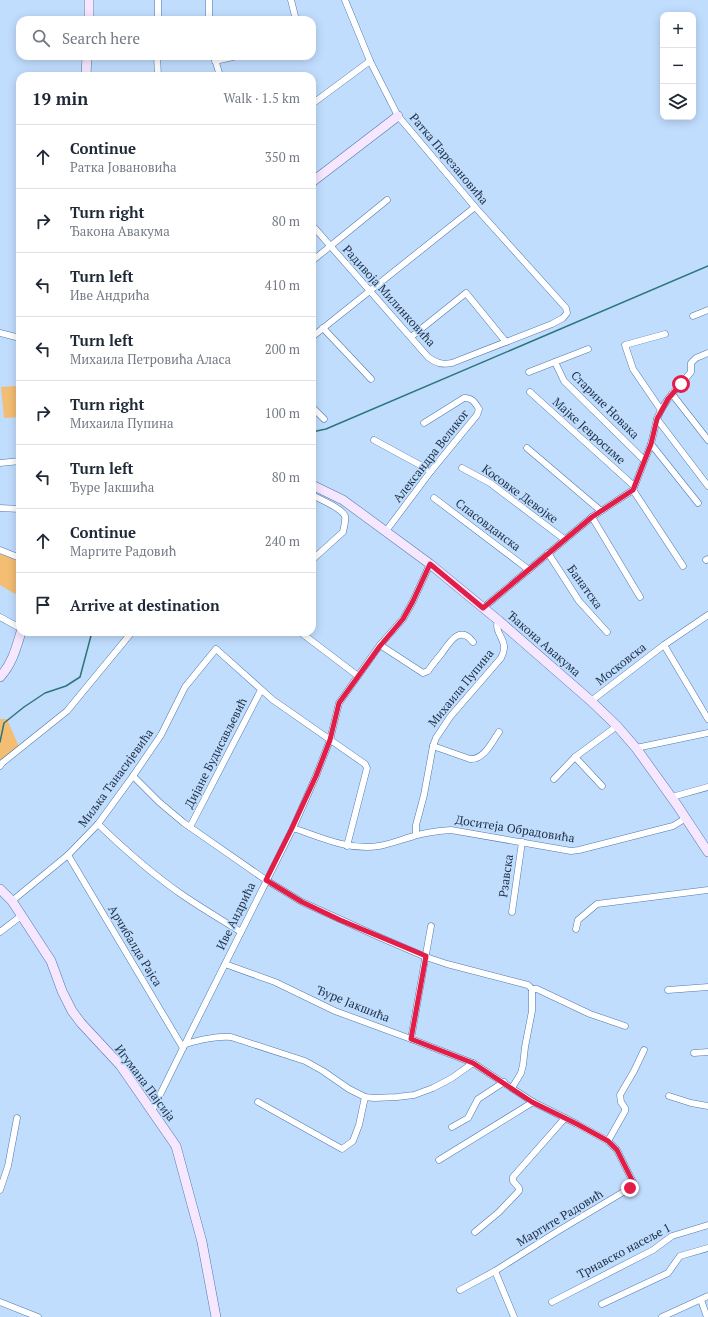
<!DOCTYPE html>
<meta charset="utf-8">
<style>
:root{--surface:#fff;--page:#f2f2f3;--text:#1f2937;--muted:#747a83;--line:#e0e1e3}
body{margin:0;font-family:"PT Serif",serif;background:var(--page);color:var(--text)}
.controls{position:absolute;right:12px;top:12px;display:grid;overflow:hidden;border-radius:8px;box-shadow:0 2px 10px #0003}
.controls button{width:36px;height:36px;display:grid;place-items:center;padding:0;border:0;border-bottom:1px solid var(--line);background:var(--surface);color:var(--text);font:20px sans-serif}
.stop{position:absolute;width:12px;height:12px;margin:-9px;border:3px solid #e11d48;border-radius:50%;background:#fff}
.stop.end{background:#e11d48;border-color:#fff;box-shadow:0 1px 4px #0008}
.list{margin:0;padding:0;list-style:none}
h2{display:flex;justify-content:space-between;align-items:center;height:52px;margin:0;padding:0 16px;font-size:17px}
h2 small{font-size:13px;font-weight:400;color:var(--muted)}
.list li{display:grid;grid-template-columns:26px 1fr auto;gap:12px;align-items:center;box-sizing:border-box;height:64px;padding:0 16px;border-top:1px solid var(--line)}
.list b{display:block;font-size:15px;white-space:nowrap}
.list p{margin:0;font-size:13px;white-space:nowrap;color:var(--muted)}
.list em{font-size:13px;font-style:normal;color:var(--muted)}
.icon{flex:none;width:22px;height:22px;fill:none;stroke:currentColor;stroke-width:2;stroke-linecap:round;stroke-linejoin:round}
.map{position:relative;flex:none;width:708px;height:1317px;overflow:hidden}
.search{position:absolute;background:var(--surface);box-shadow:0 2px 10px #0003;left:16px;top:16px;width:300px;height:44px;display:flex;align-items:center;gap:10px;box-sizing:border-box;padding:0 14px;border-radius:12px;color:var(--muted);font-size:15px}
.panel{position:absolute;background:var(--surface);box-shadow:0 2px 10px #0003;left:16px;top:72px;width:300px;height:564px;border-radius:12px}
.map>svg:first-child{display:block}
.green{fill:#f3bd73}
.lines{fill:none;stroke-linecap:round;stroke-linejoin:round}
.stream{stroke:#2b767b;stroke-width:1.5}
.street-casing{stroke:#4f79ac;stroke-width:7}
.secondary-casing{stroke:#4f79ac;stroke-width:10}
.street{stroke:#fff;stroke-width:6}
.secondary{stroke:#f6e7fe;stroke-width:9}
.route{stroke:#e11d48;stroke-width:5}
.labels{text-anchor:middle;stroke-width:3;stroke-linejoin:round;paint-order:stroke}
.street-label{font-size:12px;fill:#213349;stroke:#c1ddfe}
</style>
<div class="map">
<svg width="708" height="1317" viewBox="0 0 708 1317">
<rect width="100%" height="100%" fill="#c1ddfe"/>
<g class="green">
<polygon points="17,386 20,417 4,418 1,387"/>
<polygon points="0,550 20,558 20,587 15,594 0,585"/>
<polygon points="0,719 7,719 20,749 0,766"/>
</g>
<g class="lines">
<g class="stream">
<polyline points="312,432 326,429 708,266"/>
<polyline points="0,742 4,723 24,707 45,693 66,686 80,677 92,632"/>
</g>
<g class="street-casing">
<g id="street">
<polyline points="291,0 296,20"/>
<polyline points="158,20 158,0"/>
<polyline points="209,20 209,0"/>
<polyline points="157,56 158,76"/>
<polyline points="214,56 220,76"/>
<polyline points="215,61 237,56"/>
<polyline points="312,104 370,61"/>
<path d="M312,225L428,357C436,363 442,365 452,363L552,324L563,318L567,313L566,308L475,207L398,116L370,61L345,0"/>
<polyline points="312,261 387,200"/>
<polyline points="693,316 708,310"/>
<polyline points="323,328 371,379"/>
<polyline points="0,333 20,338"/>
<polyline points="312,337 475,207"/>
<polyline points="411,337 466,293 506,342"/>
<polyline points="555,362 564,381 644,460"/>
<polyline points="529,372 588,349"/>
<polyline points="530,392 634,486"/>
<polyline points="672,394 708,440"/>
<polyline points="312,407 324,419"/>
<polyline points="661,410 633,369 625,345 665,334"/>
<polyline points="657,419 708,486"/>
<polyline points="374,440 431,471"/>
<polyline points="651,444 698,503"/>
<polyline points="527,448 601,511"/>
<polyline points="0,463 20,461"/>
<polyline points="462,468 490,483 564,539"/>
<polyline points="633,490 683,566"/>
<path d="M312,495C319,499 342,508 345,516C346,520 344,527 343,532L312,560"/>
<polyline points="434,498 529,570"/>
<polyline points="0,508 20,509"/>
<polyline points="592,517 640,597"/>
<path d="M386,531L431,471L477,415L479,409C475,403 472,397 464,398L424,423"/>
<polyline points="0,550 20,558"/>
<polyline points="548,553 579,601 607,632"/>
<polyline points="706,560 708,559"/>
<polyline points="483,608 592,517 633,490 651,444 657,419 661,410 668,399 691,372 691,363 696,358 708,353"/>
<polyline points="0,617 20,628"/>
<polyline points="300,632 358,676"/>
<path d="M380,645L423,673L428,671C432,665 437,659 442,653C449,643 460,624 473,642"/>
<polyline points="664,645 708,719"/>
<polyline points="591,701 664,645 708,615"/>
<path d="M433,746L470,759C484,760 492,742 499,732"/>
<polyline points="636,748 708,733"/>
<polyline points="575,757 602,786"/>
<polyline points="0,766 2,763 67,711 132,632"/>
<polyline points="133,776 159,802 184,823 266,880 302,902 377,936 426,957 447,964 528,985 532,989"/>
<polyline points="554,779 575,757 617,726"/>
<polyline points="672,797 708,787"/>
<path d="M98,824C125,850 153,875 184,896C203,909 222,920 241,932"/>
<polyline points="190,827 261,690"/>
<path d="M293,828C320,837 349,851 379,846C391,844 403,839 414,836C426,832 438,831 451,830L571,851L579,850L673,826L686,818"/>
<path d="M416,835V825L424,795L433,746L436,738L450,717L501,658C511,640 493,635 498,620"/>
<polyline points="68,855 183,1048"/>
<polyline points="12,901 68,855 98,824 133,776 161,735 185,687 216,649 273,700 365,764 367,768 347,846"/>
<polyline points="512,912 522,842"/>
<polyline points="576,929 578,920 597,904 708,890"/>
<polyline points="0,932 21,916"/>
<polyline points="225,964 275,982 335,1011 411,1039 473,1063"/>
<polyline points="532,989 537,989 590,1014 625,1026"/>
<polyline points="668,990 708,987"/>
<polyline points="411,1039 431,926"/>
<path d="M185,1044C200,1040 215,1036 231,1037L305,1061L323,1071L349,1089L365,1097L374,1098L397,1097L414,1095L433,1088L452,1078L473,1063L533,1102L577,1124L608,1141L617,1150L633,1182L630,1188L558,1231L495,1271L460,1290"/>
<polyline points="694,1053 708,1052"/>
<polyline points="512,1088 521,1073 523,1065 525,1047 532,1011 532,989"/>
<polyline points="669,1096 691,1103 708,1106"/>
<polyline points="258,1102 342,1149 353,1141 359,1125 365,1097"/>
<polyline points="152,1111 185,1044 293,828 316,776 330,740 339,703 380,645 403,619 413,601 430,564"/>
<polyline points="452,1127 468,1118 478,1099 504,1082"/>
<polyline points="608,1141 625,1111 625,1108 621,1102 620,1095 634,1071 644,1050"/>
<polyline points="439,1160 533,1102"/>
<polyline points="0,1190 8,1166 17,1118"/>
<polyline points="475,1232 499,1212 519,1191 519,1188 513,1181 513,1177 565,1118"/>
<polyline points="495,1271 514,1317"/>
<polyline points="701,1300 707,1317"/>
<polyline points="0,1302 38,1317"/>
<polyline points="552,1302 653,1250 672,1236 708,1225"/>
<polyline points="602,1304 668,1273 680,1256 708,1248"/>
<polyline points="662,1317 708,1296"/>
</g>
</g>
<g class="secondary-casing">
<g id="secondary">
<polyline points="89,20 89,0"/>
<polyline points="86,76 87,56"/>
<polyline points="312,182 398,116"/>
<polyline points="312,485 343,500 430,564 498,620 591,701 617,726 636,748 677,805 708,852"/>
<path d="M0,677C12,664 16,649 21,632"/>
<polyline points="0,889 12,901 51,961 62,991 72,1011 81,1023 120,1065 176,1146 202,1242 216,1317"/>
</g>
</g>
<use href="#street" class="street"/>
<use href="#secondary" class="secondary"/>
</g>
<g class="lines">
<polyline class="route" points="630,1188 633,1182 617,1150 608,1141 577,1124 532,1102 473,1063 411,1039 426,956 340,920 302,902 266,880 292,828 316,776 330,740 339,703 380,646 403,619 413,601 430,564 483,608 592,517 633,490 651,444 657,419 668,399 681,384"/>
</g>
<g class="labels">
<g class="street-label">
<text transform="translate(449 159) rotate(50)" y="4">Ратка Парезановића</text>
<text transform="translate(389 296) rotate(48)" y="4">Радивоја Милинковића</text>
<text transform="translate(605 405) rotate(45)" y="4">Старине Новака</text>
<text transform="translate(589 431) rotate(42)" y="4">Мајке Јевросиме</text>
<text transform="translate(431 456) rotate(-52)" y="4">Александра Великог</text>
<text transform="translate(520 494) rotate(36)" y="4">Косовке Девојке</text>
<text transform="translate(488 525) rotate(37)" y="4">Спасовданска</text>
<text transform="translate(585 587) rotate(54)" y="4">Банатска</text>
<text transform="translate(544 644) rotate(41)" y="4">Ђакона Авакума</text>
<text transform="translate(621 664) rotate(-38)" y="4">Московска</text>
<text transform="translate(461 688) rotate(-51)" y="4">Михаила Пупина</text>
<text transform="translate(216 753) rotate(-63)" y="4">Дијане Будисављевић</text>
<text transform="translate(116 778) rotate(-54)" y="4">Миљка Танасијевића</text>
<text transform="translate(515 829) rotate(9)" y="4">Доситеја Обрадовића</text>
<text transform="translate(506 876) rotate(-82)" y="4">Рзавска</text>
<text transform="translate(236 916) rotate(-64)" y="4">Иве Андрића</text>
<text transform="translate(135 946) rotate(59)" y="4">Арчибалда Рајса</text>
<text transform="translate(353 1004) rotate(22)" y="4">Ђуре Јакшића</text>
<text transform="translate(145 1083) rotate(53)" y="4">Игумана Пајсија</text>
<text transform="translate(560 1218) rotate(-31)" y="4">Маргите Радовић</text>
<text transform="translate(624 1251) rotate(-28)" y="4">Трнавско насеље 1</text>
</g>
</g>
</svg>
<div class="controls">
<button>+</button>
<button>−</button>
<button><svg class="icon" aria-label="layers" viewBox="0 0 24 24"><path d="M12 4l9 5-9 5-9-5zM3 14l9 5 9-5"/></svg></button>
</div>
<div class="stop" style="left:681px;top:384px"></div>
<div class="stop end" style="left:630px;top:1188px"></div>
<div class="search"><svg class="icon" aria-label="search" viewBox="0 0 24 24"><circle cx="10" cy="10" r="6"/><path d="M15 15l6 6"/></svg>Search here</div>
<section class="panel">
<h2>19 min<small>Walk · 1.5 km</small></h2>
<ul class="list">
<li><svg class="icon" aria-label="ahead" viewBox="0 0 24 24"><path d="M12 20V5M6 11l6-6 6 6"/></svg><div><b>Continue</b><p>Ратка Јовановића</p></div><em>350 m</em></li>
<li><svg class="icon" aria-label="right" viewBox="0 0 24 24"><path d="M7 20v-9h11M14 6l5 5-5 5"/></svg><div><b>Turn right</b><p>Ђакона Авакума</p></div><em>80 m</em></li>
<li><svg class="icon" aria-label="left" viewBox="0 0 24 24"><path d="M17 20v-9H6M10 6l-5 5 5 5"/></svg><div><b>Turn left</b><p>Иве Андрића</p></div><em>410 m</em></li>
<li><svg class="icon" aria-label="left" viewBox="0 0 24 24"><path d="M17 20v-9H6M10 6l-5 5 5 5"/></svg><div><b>Turn left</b><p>Михаила Петровића Аласа</p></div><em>200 m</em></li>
<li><svg class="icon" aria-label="right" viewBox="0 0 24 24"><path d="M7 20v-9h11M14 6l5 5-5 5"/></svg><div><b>Turn right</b><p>Михаила Пупина</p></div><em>100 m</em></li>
<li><svg class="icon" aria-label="left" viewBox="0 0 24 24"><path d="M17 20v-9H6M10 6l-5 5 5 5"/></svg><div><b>Turn left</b><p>Ђуре Јакшића</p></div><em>80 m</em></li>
<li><svg class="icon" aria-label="ahead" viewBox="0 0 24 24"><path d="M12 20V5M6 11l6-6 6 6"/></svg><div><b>Continue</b><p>Маргите Радовић</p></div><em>240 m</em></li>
<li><svg class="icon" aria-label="arrive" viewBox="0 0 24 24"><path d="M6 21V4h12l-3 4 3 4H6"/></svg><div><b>Arrive at destination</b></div></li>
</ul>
</section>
</div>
